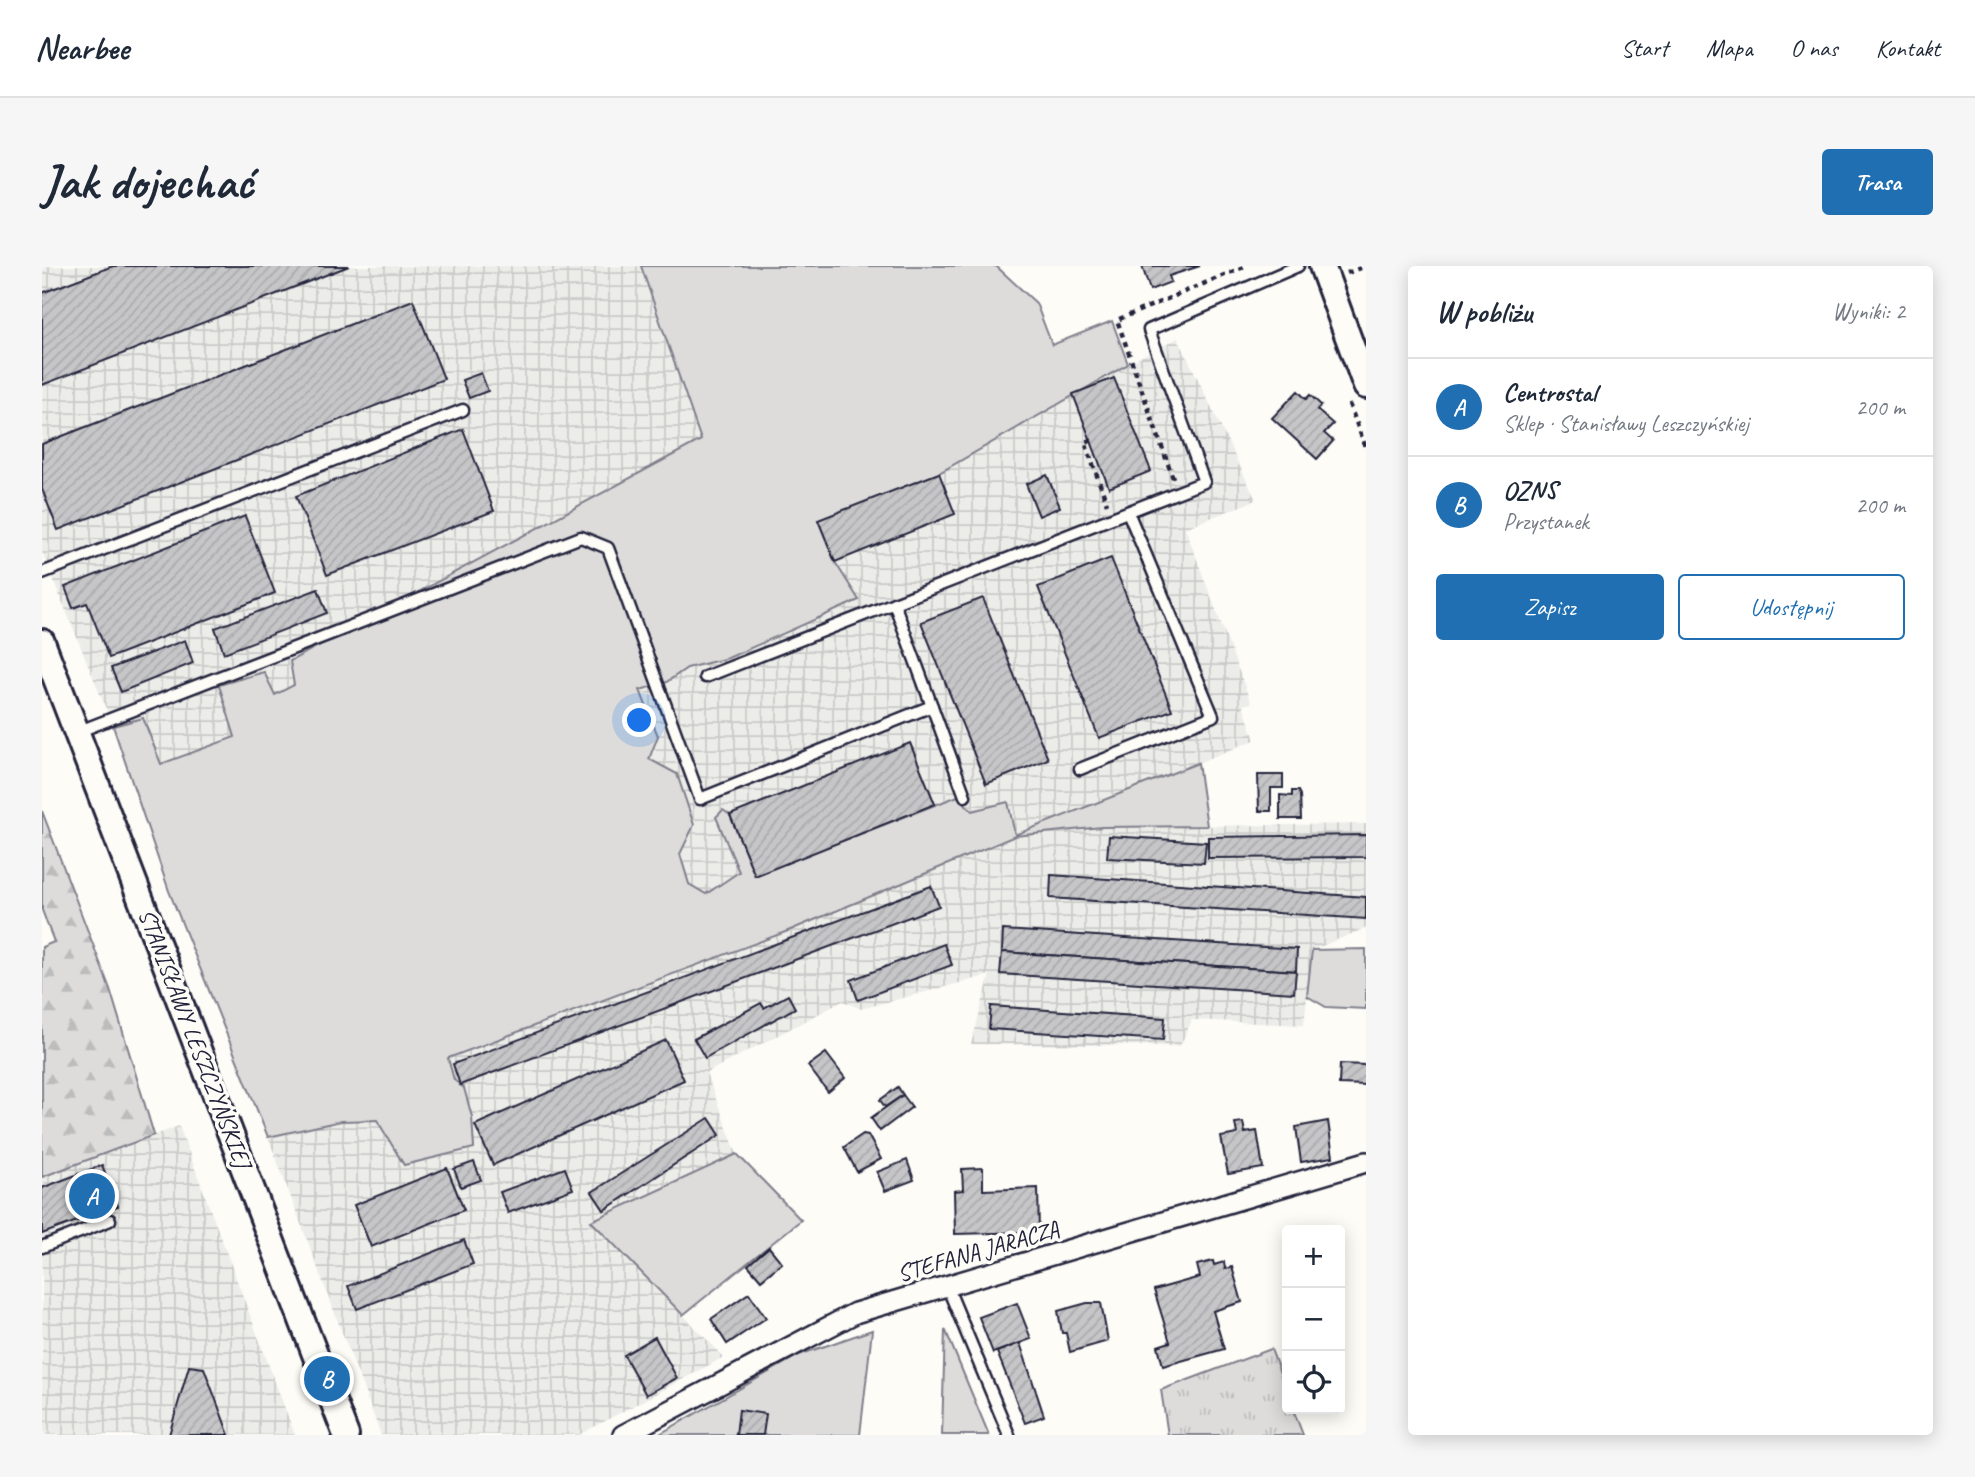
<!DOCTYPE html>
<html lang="pl">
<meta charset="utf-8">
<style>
:root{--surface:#fff;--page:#f6f6f7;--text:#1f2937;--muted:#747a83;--line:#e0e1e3;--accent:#1f6fb2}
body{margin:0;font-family:Caveat,sans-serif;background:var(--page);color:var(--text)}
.controls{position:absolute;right:21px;bottom:21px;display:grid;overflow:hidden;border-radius:7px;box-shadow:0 4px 18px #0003}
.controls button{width:63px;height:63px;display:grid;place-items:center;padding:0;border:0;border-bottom:2px solid var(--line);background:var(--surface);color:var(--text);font:35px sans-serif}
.you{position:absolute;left:598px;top:455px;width:24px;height:24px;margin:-18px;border:5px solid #fff;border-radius:50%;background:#1a73e8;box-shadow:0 0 0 10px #1a73e833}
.badge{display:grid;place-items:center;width:46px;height:46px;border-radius:50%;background:var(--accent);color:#fff;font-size:23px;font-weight:700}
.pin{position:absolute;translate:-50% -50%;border:4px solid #fff;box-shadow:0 2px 7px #0006}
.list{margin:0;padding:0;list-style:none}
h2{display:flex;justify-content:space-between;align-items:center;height:91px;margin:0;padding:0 28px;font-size:30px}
h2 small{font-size:23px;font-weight:400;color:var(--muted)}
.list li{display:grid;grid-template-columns:46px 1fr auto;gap:21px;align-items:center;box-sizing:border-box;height:98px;padding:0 28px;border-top:2px solid var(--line)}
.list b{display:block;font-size:26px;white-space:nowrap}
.list p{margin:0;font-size:23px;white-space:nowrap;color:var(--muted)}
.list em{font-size:23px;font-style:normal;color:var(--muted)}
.actions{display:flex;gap:14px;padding:21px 28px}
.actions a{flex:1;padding:16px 0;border:2px solid var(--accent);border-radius:7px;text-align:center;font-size:24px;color:var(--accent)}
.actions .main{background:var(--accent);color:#fff}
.icon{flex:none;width:38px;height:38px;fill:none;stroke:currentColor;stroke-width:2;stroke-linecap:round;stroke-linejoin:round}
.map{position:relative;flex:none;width:1324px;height:1169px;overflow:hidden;border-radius:7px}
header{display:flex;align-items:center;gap:42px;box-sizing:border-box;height:98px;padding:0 35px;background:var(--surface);border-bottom:2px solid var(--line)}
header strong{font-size:33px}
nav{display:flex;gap:38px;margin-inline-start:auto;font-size:24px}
.intro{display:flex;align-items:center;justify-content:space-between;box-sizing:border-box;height:168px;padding:0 42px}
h1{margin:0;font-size:49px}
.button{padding:18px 32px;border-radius:7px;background:var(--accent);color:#fff;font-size:24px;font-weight:700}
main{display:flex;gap:42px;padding:0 42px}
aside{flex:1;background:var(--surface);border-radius:7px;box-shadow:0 4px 18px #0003}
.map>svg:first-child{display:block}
.industrial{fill:url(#industrial-grid)}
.grass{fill:#dddcdb;stroke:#807f8b;stroke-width:2}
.forest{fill:url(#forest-firs);stroke:#807f8b;stroke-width:2}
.park{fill:url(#park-tufts);stroke:#807f8b;stroke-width:2}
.building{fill:url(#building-hatch);stroke:#22223b;stroke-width:2}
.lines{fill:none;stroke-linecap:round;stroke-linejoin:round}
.service-casing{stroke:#22223b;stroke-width:15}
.minor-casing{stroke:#22223b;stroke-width:24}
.tertiary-casing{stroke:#22223b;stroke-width:30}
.path{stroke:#22223b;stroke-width:4.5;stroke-dasharray:5 5;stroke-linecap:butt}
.service{stroke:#fdfcf7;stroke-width:10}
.minor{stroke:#fdfcf7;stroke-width:19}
.tertiary{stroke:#fdfcf7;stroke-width:24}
.labels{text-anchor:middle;stroke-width:7;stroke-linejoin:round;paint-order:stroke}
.street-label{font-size:24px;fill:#22223b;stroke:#fdfcf7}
</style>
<header>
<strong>Nearbee</strong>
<nav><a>Start</a><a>Mapa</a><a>O nas</a><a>Kontakt</a></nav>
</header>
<div class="intro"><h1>Jak dojechać</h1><a class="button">Trasa</a></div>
<main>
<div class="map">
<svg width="1324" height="1169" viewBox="0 0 1324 1169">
<defs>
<pattern id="industrial-grid" width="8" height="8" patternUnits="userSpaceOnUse" patternTransform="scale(1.75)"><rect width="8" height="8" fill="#ecece9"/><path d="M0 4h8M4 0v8" fill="none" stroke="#cacac9"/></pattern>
<pattern id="forest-firs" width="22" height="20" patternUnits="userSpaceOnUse" patternTransform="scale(1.75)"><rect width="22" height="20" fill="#dddcdb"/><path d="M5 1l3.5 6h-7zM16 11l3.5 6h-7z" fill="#bdbcbd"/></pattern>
<pattern id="park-tufts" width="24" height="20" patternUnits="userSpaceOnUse" patternTransform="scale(1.75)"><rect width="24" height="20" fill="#dddcdb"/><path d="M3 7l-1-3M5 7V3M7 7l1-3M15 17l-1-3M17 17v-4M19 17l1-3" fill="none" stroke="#bdbcbd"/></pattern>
<pattern id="building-hatch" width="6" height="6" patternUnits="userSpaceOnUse" patternTransform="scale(1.75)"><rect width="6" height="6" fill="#c6c6c8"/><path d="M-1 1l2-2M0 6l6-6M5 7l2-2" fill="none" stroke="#aaaaad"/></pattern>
</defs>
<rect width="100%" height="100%" fill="#fdfcf7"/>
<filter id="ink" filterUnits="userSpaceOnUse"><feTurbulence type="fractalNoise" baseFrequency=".0143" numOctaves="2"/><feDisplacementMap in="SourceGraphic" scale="14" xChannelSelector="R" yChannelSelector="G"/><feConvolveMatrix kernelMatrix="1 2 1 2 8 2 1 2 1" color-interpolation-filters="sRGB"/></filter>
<g filter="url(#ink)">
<g class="industrial">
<polygon points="0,0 599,0 659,174 248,395 252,419 233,429 178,419 194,471 119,498 101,452 71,460 0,286"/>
<polygon points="1136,72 1214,234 1143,262 1209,437 1201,439 1213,474 976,569 1059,561 1324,558 1324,662 1270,684 1262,759 1150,754 1138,780 929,778 948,709 819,743 801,735 664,807 695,888 550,955 682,1091 537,1169 339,1169 226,871 299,855 335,854 431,882 430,851 412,815 406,792 746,665 973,570 930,545 915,530 713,610 697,606 664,628 647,618 638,588 652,559 635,508 607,493 616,470 598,424 623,417 645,402 686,392 816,334 793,296 776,254"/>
<polygon points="137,860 253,1169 0,1169 0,911"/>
</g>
<g class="grass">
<polygon points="599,0 954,0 994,37 1010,79 1070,55 1086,98 897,207 777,254 793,296 817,334 686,392 645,402 623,417 598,424 616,470 607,493 635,508 652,559 638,588 647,618 664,628 697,606 674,551 681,544 688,549 713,609 916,530 930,545 966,536 973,569 1156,497 1165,560 1060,561 973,570 746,665 406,792 412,814 422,822 430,851 432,882 362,899 335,854 299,855 226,871 127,625 71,460 101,452 119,498 193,471 177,419 222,406 233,429 252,419 248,395 659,174"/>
<polygon points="1324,683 1324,743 1284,741 1265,730 1270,684"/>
<polygon points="695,888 759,954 641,1049 549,955"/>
<polygon points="903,1063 947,1169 900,1169"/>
<polygon points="830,1064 818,1169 616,1169 757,1089"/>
</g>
<polygon class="forest" points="0,545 68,723 112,869 0,911 0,681 12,676 0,644"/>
<polygon class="park" points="1229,1083 1245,1126 1245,1143 1251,1143 1261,1169 1126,1169 1119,1124"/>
<g class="building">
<polygon points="71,0 307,0 0,119 0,27"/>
<polygon points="1100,0 1158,0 1127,10 1129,16 1108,24"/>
<polygon points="371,34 402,113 16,264 0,223 0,178"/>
<polygon points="439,107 446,125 427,132 420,114"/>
<polygon points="1072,112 1109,205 1067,222 1031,128"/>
<polygon points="1256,125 1264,133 1268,129 1279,139 1275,144 1291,158 1282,167 1291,175 1275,193 1230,152"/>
<polygon points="421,163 452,245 285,309 254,230"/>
<polygon points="897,207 913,248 793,296 776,254"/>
<polygon points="1005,209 1018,241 997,250 984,218"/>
<polygon points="203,250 233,327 67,392 45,337 31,342 23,321"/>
<polygon points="1069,292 1130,444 1057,472 996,321"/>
<polygon points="276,323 285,347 182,387 173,362"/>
<polygon points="941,332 1006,493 944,518 879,356"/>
<polygon points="143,374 151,397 79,426 69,402"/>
<polygon points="868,477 893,538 713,610 688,549"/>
<polygon points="1216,509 1241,509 1241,522 1229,522 1229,545 1217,545"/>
<polygon points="1250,525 1256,525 1258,529 1259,553 1238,553 1238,529 1250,530"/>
<polygon points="1324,569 1324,591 1166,592 1166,571"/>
<polygon points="1067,570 1164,576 1162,597 1065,592"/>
<polygon points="1009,609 1324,631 1324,653 1008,632"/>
<polygon points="889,620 897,640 418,819 411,798"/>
<polygon points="961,664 1255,683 1254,705 960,686"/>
<polygon points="902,678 910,699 816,734 809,714"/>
<polygon points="960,686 1254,705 1252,727 958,708"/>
<polygon points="746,729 753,742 663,792 652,773 719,737 722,742"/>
<polygon points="949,740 1123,752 1121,774 947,763"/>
<polygon points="624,774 642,814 451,899 433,859"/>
<polygon points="784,787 803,812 786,826 766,800"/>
<polygon points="1298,798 1324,799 1324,819 1297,818"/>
<polygon points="856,821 861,829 843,841 838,834"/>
<polygon points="861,829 870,841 838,865 829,852"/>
<polygon points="667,852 678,869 562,944 550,926"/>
<polygon points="1286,855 1291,891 1259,896 1254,861"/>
<polygon points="1201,856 1203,867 1215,865 1221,902 1186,908 1179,871 1195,868 1193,857"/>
<polygon points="821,868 826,869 839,893 815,906 802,881"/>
<polygon points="865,894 872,914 843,925 835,906"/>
<polygon points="432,896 439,914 419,921 412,903"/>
<polygon points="60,899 76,940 0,968 0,922"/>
<polygon points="405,902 422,944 329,981 312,939"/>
<polygon points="523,902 531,923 466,947 458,926"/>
<polygon points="941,902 941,924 996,922 997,966 913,968 912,925 921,924 920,903"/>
<polygon points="422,974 431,998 315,1043 306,1020"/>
<polygon points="727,981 740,997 719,1014 706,999"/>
<polygon points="1171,995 1172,999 1182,996 1183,1003 1190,1001 1200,1036 1171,1045 1182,1083 1121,1100 1116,1080 1128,1076 1112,1024 1158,1011 1155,999"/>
<polygon points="707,1027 724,1052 685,1078 669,1053"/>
<polygon points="975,1037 989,1073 951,1087 937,1051"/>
<polygon points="1045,1037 1059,1037 1066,1075 1028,1086 1024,1067 1020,1067 1016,1045"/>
<polygon points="613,1071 635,1112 604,1129 582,1089"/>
<polygon points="978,1077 1002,1150 983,1157 955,1086"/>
<polygon points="147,1100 162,1102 187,1169 127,1169"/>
<polygon points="697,1144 724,1148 721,1169 694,1169"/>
</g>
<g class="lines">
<g class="service-casing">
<g id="service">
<polyline points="0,307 421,144"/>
<polyline points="852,337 923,530"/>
<polyline points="663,411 1162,216 1107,64 1256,0"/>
<polyline points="35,466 539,271 566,282 658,533 890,440"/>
<polyline points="1038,503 1171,450 1086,246"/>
<polyline points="0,981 68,954"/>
<polyline points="905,1020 967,1169"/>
</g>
</g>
<g class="minor-casing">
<polyline id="minor" points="581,1169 813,1047 1324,896"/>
</g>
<g class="tertiary-casing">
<g id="tertiary">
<polyline points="1280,0 1324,120"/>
<polyline points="0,376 304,1169"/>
</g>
</g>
<g class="path">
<polyline points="1305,7 1324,0"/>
<polyline points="1307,138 1324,182"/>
<polyline points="1050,174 1043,176 1065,238"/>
<polyline points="1131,212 1075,54 1204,0"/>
</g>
<use href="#service" class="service"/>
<use href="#minor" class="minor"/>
<use href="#tertiary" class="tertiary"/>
</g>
</g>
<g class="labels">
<g class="street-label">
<text transform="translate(153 772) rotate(69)" y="8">STANISŁAWY LESZCZYŃSKIEJ</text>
<text transform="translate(936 985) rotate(-16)" y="8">STEFANA JARACZA</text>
</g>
</g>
</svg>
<div class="controls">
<button>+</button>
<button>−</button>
<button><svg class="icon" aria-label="locate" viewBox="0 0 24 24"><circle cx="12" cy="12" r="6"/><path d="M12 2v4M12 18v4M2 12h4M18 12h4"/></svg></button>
</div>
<div class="you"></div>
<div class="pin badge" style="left:50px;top:930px">A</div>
<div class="pin badge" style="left:285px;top:1113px">B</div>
</div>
<aside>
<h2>W pobliżu<small>Wyniki: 2</small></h2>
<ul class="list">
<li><span class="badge">A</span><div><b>Centrostal</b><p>Sklep · Stanisławy Leszczyńskiej</p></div><em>200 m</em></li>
<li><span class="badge">B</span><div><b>OZNS</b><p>Przystanek</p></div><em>200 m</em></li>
</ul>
<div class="actions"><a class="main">Zapisz</a><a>Udostępnij</a></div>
</aside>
</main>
